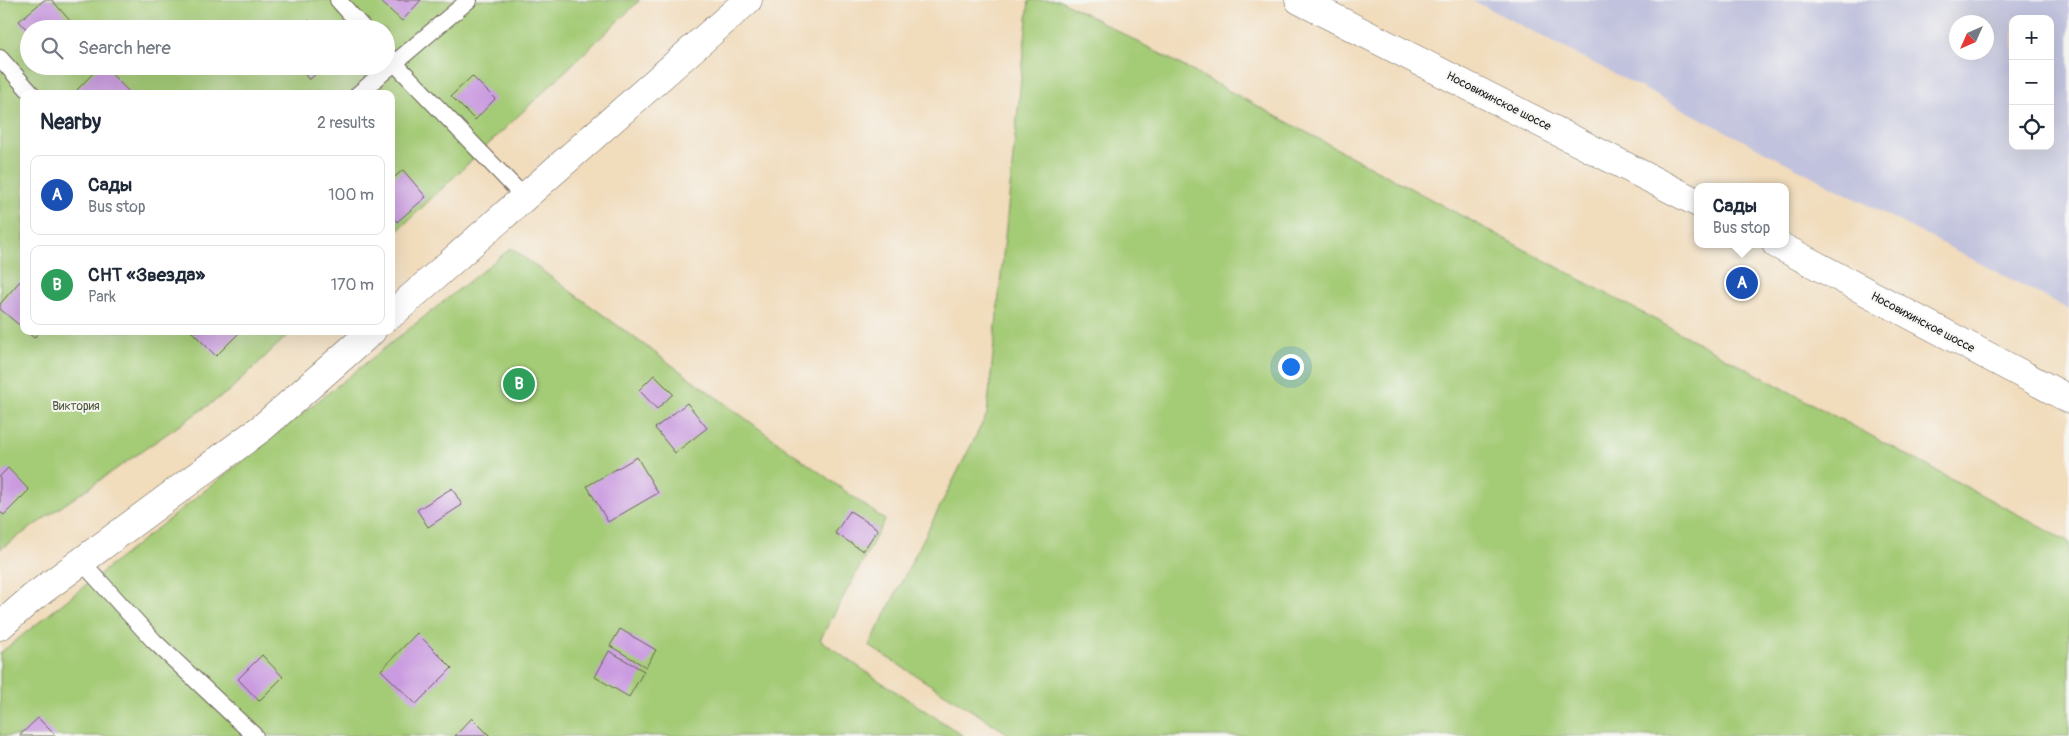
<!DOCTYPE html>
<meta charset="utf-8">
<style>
:root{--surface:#fff;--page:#f2f2f3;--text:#1f2937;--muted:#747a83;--line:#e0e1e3;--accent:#b5179e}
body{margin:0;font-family:Pangolin,sans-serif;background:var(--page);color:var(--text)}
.controls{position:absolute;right:15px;top:15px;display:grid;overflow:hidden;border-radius:10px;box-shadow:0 5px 20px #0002}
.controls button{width:45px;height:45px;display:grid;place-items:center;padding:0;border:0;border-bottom:1px solid var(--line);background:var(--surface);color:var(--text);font:25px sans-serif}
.compass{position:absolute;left:1949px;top:15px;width:45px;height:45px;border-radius:50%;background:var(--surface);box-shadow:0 5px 20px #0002;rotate:225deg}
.you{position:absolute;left:1290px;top:366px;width:18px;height:18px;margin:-12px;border:4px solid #fff;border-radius:50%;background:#1a73e8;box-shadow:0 0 0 8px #1a73e833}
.badge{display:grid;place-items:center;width:32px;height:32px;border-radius:50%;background:var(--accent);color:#fff;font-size:16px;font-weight:700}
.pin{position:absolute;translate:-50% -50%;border:2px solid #fff;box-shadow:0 1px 5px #0006}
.popup{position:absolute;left:1694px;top:183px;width:95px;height:65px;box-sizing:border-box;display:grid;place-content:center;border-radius:10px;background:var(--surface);filter:drop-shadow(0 1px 4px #0005);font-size:16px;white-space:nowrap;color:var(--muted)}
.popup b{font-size:19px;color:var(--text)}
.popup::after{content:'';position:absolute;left:50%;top:100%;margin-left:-10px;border:10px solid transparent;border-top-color:var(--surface)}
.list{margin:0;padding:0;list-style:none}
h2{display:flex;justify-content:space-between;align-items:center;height:65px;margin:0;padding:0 20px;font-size:21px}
h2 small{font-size:16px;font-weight:400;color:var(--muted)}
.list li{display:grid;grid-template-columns:32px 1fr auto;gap:15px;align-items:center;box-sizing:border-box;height:80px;margin:0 10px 10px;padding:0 10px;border:1px solid var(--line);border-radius:10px}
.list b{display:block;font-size:19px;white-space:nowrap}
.list p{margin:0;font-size:16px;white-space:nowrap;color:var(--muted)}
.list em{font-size:16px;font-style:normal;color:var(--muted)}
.icon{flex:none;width:28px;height:28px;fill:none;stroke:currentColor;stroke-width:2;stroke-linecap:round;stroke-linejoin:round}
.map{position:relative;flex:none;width:2069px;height:736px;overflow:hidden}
.search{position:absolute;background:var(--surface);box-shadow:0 5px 20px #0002;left:20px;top:20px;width:375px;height:55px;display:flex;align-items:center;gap:12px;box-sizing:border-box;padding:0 18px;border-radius:28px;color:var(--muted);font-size:19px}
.panel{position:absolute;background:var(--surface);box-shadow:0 5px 20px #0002;left:20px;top:90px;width:375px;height:245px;border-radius:10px}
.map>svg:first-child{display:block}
.industrial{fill:#c1c2dd;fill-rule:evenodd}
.green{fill:#a4cb76;stroke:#607449;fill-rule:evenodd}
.building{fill:#ca9be0}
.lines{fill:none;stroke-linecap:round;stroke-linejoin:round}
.service-casing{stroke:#675f54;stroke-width:18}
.minor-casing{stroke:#675f54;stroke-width:29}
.secondary-casing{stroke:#675f54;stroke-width:29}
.service{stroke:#fff;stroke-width:16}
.minor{stroke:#fff;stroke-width:28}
.secondary{stroke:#fff;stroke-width:28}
.labels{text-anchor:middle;stroke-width:4;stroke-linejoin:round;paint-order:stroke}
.street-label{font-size:12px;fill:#1c1c1c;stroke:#f6f6f2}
.park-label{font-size:12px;fill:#4c593c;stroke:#f6f6f2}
</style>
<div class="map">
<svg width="2069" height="736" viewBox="0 0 2069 736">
<rect width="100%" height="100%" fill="#f6f6f2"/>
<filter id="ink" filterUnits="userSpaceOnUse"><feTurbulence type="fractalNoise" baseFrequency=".02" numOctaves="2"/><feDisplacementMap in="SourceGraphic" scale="10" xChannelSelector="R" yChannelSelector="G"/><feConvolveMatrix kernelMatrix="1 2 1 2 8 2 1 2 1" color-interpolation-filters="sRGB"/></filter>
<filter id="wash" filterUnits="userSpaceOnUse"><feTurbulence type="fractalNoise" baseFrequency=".0096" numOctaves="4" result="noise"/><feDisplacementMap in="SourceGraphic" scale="20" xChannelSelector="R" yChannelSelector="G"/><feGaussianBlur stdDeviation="1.12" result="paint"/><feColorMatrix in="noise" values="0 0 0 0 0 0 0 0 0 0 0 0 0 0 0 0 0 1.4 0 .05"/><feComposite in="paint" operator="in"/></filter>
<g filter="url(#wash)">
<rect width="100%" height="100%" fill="#f1dcbc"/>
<path class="industrial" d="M1472,0H2069V310L2051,300ZM2013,19H2050V146H2013ZM1956,22H1986V52H1956Z"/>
<g class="green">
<path d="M0,0H640L391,237V94H24V331H292L229,391L0,549ZM29,29H386V66H29Z"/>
<polygon points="1029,0 1060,0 2069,542 2069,736 1012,736 869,646 987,414"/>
<polygon points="511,248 885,520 820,640 878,680 964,736 0,736 0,653"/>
</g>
<g id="blocks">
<g class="building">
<polygon points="44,0 52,0 77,29 29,29 29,32 19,21"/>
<polygon points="379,0 421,0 402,21"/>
<polygon points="309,20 316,29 299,29"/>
<polygon points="100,66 104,66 131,94 81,94 77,90"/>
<polygon points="298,66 325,66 309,80"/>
<polygon points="472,76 495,99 475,120 451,96"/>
<polygon points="403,170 426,197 397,222 391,215 391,180"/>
<polygon points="20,281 24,284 24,329 0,309 0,304"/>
<polygon points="26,331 40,331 34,338"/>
<polygon points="191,331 238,331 239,333 216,356"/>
<polygon points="654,375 673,394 657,409 639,390"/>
<polygon points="687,403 707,428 675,453 655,428"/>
<polygon points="637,457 658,493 608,522 587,486"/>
<polygon points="8,468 29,490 4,515 0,512 0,476"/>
<polygon points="452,488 462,505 428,527 417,510"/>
<polygon points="850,511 878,529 863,551 835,533"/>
<polygon points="620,629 656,650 646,667 610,646"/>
<polygon points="417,633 452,668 416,704 381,670"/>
<polygon points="609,651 644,671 629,697 595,677"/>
<polygon points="262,655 283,677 259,701 238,679"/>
<polygon points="38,718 56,736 19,736"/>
<polygon points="472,718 490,736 455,736"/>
</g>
</g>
</g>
<g filter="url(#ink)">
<use href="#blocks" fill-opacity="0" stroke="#675f54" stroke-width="1"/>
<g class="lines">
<g class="service-casing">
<g id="service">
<polyline points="338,0 364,29"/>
<polyline points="386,54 525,198"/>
<polyline points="0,58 32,94"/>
<polyline points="358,94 469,0"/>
<polyline points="82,562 154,641 255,736"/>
</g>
</g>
<g class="minor-casing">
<g id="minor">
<polyline points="391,315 748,0"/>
<polyline points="0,626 32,598 263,427 372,331"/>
</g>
</g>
<g class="secondary-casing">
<g id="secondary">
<polyline points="1299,0 1698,203"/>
<polyline points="1776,244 2069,399"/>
</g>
</g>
<use href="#service" class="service"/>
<use href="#minor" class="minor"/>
<use href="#secondary" class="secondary"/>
</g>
</g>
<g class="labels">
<g class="street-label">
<text transform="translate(1499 101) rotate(27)" y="4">Носовихинское шоссе</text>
<text transform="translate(1923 322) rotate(28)" y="4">Носовихинское шоссе</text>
</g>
<g class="park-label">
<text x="76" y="410">Виктория</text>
</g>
</g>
</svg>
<div class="controls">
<button>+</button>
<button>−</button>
<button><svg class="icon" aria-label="locate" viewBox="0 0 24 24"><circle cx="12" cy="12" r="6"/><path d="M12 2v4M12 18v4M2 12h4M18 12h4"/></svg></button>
</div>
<svg class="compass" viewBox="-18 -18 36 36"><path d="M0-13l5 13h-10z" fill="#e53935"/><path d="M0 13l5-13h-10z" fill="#747a83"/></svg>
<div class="you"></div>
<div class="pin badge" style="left:1742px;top:283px;background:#1a4fb4">A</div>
<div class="popup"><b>Сады</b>Bus stop</div>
<div class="pin badge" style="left:519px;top:384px;background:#2e9e5b">B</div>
<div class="search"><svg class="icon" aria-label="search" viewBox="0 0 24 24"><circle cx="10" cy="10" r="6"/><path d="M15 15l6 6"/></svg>Search here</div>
<section class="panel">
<h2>Nearby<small>2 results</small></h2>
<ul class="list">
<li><span class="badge" style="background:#1a4fb4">A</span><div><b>Сады</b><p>Bus stop</p></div><em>100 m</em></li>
<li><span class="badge" style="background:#2e9e5b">B</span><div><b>СНТ «Звезда»</b><p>Park</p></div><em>170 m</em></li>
</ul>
</section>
</div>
